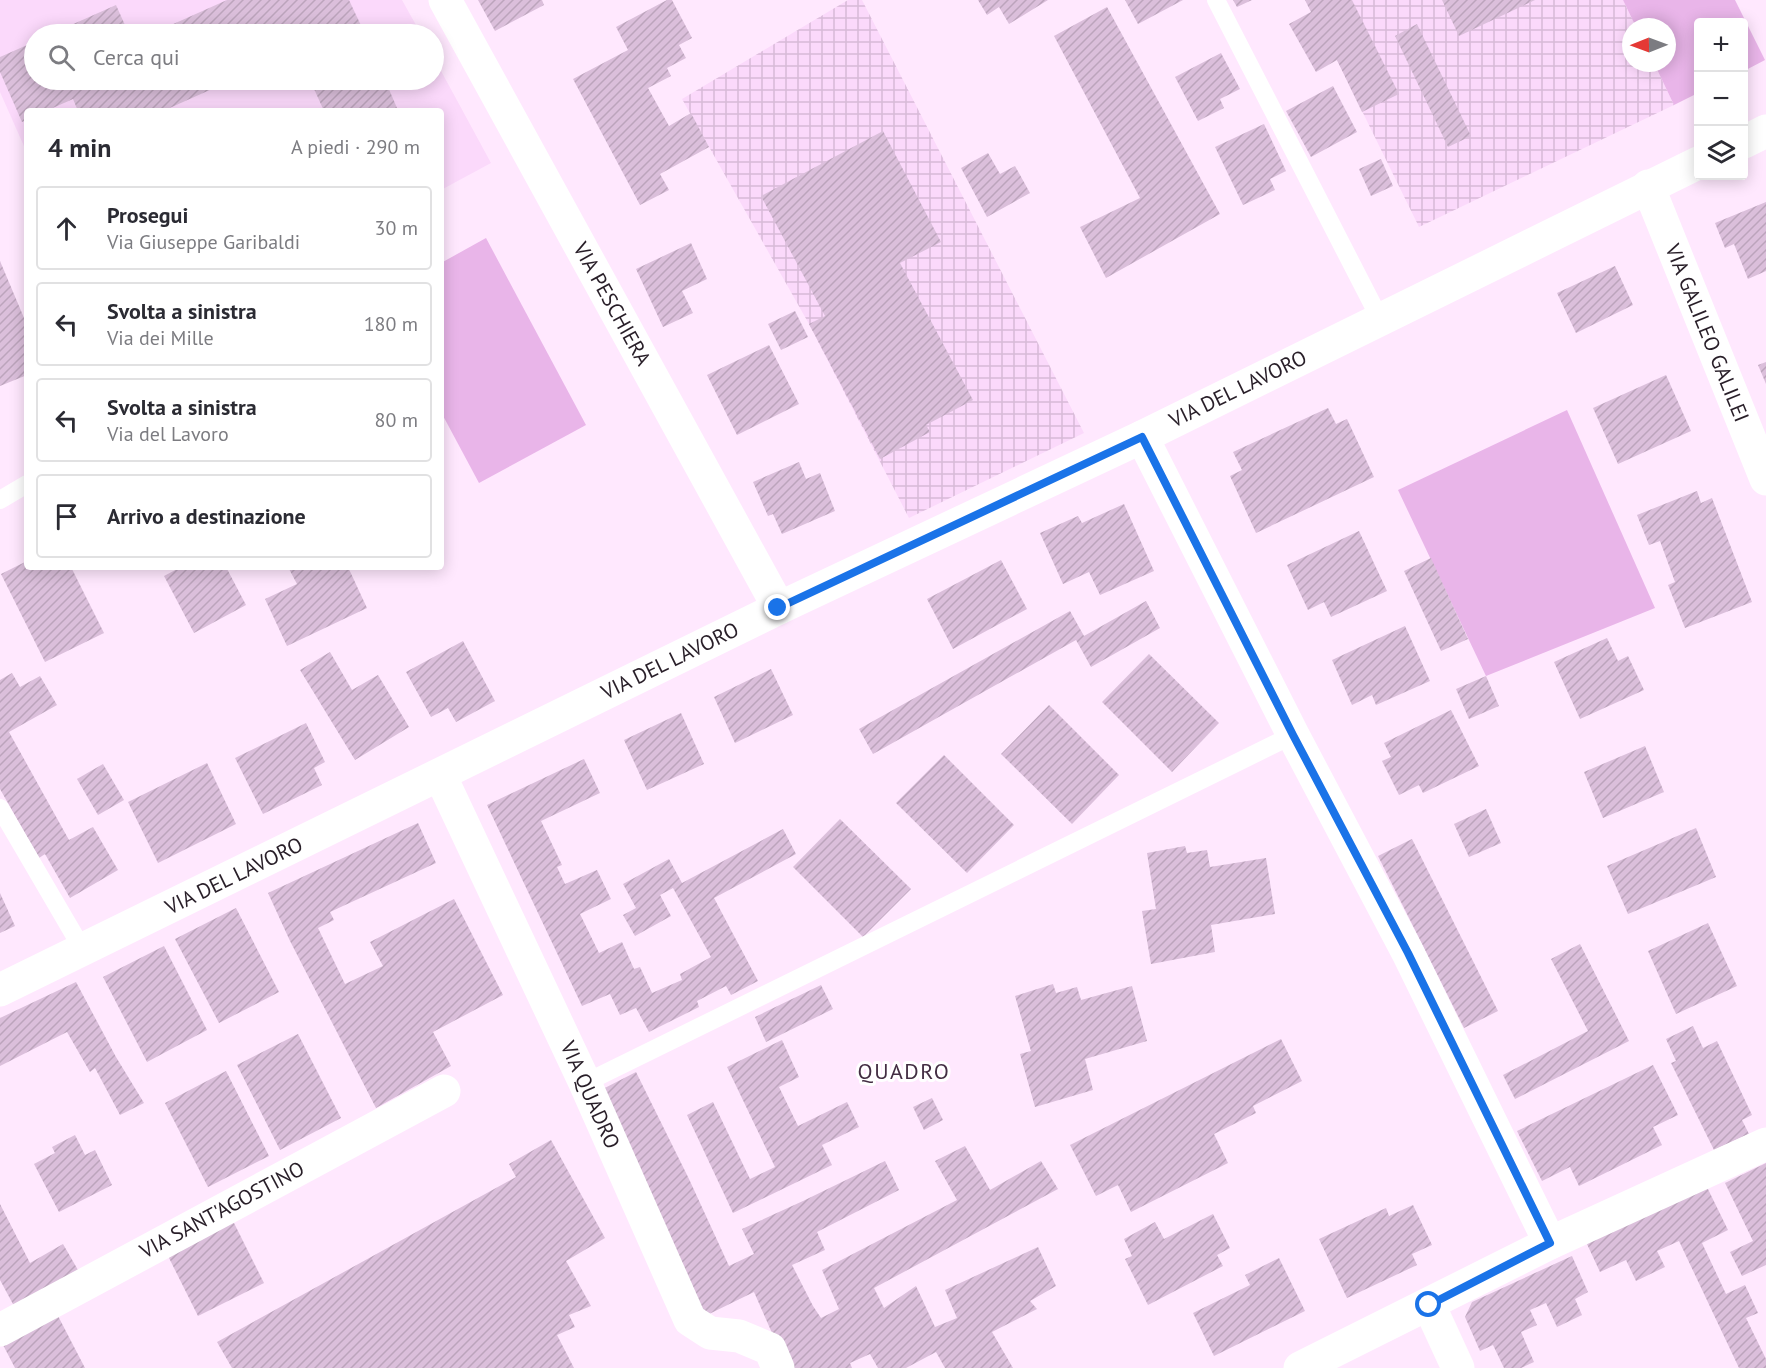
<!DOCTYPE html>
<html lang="it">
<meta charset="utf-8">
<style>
:root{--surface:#fff;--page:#f7f7f7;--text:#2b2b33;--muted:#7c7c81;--line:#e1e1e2}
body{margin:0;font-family:"PT Sans",sans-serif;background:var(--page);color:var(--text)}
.controls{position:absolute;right:18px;top:18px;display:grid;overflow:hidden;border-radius:6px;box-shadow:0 3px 15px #0003}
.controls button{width:54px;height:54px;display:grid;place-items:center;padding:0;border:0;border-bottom:2px solid var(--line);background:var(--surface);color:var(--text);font:30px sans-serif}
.compass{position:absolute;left:1622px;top:18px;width:54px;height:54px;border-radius:50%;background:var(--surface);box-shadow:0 3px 15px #0003;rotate:269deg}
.stop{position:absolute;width:18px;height:18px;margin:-14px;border:4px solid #1a73e8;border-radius:50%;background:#fff}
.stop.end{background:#1a73e8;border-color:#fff;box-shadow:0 2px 6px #0008}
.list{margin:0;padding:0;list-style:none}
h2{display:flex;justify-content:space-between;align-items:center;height:78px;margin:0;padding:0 24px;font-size:26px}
h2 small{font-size:20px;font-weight:400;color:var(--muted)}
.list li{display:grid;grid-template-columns:39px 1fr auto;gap:18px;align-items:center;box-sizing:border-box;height:84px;margin:0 12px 12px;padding:0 12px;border:2px solid var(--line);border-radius:6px}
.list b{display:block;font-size:22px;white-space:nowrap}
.list p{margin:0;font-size:20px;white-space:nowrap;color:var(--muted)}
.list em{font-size:20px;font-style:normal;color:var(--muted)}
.icon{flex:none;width:33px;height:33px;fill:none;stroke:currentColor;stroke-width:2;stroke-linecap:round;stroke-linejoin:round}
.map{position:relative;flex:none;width:1766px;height:1368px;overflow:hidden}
.search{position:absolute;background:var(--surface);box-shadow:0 3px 15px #0003;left:24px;top:24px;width:420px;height:66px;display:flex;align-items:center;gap:15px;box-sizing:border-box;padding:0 21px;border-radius:33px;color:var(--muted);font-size:22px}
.panel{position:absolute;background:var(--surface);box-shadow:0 3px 15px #0003;left:24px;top:108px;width:420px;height:462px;border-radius:6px}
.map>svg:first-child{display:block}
.built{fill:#fbd9fb}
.industrial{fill:url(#industrial-grid)}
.green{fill:#e9b5e9}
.building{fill:url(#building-hatch)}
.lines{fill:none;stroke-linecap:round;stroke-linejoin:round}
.service{stroke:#fff;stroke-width:18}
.minor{stroke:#fff;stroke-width:33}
.tertiary{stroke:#fff;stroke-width:33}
.route{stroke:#1a73e8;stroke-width:8}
.labels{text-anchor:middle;stroke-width:6;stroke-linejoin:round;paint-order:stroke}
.street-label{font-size:21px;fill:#281e28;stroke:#fff}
.neighbourhood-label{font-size:22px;letter-spacing:1.5px;fill:#432d43;stroke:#fff}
</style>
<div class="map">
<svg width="1766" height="1368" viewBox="0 0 1766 1368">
<defs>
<pattern id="industrial-grid" width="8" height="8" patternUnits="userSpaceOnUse" patternTransform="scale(1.5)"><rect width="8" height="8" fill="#fbd9fb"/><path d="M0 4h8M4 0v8" fill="none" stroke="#d7bad7"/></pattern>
<pattern id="building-hatch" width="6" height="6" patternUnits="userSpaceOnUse" patternTransform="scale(1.5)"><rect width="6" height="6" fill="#dbbfdb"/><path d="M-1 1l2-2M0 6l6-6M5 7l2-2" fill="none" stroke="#bca4bc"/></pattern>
</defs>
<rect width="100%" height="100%" fill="#ffe8fe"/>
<polygon class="built" points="0,0 402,0 421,34 34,34 34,80 434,80 434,58 491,163 441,190 441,111 27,111 27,153 0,92"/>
<g class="industrial">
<polygon points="848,0 862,0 1084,433 909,518 809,324 682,99"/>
<polygon points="1305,0 1623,0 1636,27 1631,27 1631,63 1654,63 1674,105 1419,227 1337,60"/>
</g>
<g class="green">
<polygon points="1623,0 1735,0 1765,60 1744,71 1744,22 1698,22 1698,93 1674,105 1654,63 1667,63 1667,27 1636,27"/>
<polygon points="486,238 586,425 479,483 441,412 441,263"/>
<polygon points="1567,410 1655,608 1486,676 1398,490"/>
</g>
<g class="building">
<polygon points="227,0 349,0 365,34 151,34"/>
<polygon points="478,0 542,0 544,5 495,31"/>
<polygon points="667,0 672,0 692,38 679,45 686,58 667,68 671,76 648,88 669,126 691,113 709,147 660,174 669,190 640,205 573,79 628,50 616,27"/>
<polygon points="978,0 1048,0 1009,24 999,7 987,15"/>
<polygon points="1125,0 1183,0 1138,24"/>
<polygon points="1233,0 1252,0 1237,7"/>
<polygon points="1305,0 1352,0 1399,94 1362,112 1337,60 1316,72 1289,24 1311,12"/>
<polygon points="1442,0 1535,0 1459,36"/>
<polygon points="116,5 129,34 51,34"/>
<polygon points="1107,7 1220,214 1106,278 1080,227 1140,198 1054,36"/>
<polygon points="1417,24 1471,136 1448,147 1395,36"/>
<polygon points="34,42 34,80 232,80 163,111 78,111 73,99 46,111 27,111 27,120 22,122 0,72 0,57"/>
<polygon points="1221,53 1240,89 1220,99 1224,108 1198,121 1175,77"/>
<polygon points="310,80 385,80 397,108 391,111 324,111"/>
<polygon points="1333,86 1357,132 1311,157 1286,111"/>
<polygon points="1264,124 1286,171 1270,179 1275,190 1243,205 1215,147"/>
<polygon points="883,131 941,242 900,263 973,400 926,425 930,432 880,459 809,324 825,316 761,196"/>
<polygon points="988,153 1000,174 1015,166 1030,193 987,217 961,168"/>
<polygon points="1381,159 1393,186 1371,196 1359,169"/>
<polygon points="1766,202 1766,271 1748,279 1734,244 1725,248 1715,223"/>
<polygon points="691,243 707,279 682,291 693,313 663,327 636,269"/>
<polygon points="0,261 27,325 27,375 0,386"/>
<polygon points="1615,266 1633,305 1576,333 1557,293"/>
<polygon points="795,311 808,337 781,350 768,324"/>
<polygon points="769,345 799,404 737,435 707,375"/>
<polygon points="1766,362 1766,384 1758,365"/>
<polygon points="1666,375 1691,431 1618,464 1593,408"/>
<polygon points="1328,408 1336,424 1347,419 1374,477 1256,533 1230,476 1242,470 1233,452"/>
<polygon points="799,462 806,479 820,473 835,511 782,534 773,514 768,516 753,482"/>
<polygon points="1697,491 1701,503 1712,498 1752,602 1685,628 1668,585 1675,582 1660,541 1649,545 1637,515"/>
<polygon points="1124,504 1154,571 1100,595 1089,572 1063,584 1040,533 1078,516 1082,523"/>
<polygon points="1359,531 1387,591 1331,617 1324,602 1308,610 1287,565"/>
<polygon points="1431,558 1468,639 1441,651 1404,571"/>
<polygon points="1001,560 1027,609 953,649 927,599"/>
<polygon points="27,561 27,567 71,567 104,633 45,662 1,574"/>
<polygon points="181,567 226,567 246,605 194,633 164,576"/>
<polygon points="288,567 348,567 367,608 287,646 265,599 297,584"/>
<polygon points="1146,601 1160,628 1091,667 1076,640 873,754 859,729 1070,611 1084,636"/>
<polygon points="1405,626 1430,681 1376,705 1372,695 1352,705 1332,660"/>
<polygon points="1607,638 1618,661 1628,656 1644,690 1580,719 1554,662"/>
<polygon points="463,641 495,701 456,722 448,708 431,717 406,672"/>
<polygon points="330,652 352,690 378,675 409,727 355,760 300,670"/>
<polygon points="1149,654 1219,723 1172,772 1102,702"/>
<polygon points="771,669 793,715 735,743 714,697"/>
<polygon points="12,673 20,687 40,676 57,705 9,732 69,840 93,827 118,870 70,898 45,854 39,858 0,789 0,680"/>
<polygon points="1486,676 1499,706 1469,719 1456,689"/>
<polygon points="1049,705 1119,775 1072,824 1001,754"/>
<polygon points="1451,710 1479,766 1423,793 1419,785 1399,795 1382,761 1391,757 1384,743"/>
<polygon points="681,713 704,764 647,790 624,740"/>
<polygon points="306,723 325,762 314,768 322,785 263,814 235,758"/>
<polygon points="1645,746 1664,792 1603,818 1584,772"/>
<polygon points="944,755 1014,825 967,873 896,803"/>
<polygon points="584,759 600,793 541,821 562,865 557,867 565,884 597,870 611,899 580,914 599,953 622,942 634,969 640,967 652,993 682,980 680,974 711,957 673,888 660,895 671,916 635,936 623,915 636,908 623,884 669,859 682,883 783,829 796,854 714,898 758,981 731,995 726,986 697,1001 699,1007 649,1032 636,1008 620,1015 610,994 582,1006 487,805"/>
<polygon points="207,763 236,824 158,863 128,802"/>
<polygon points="103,764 124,800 98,815 77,779"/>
<polygon points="1486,809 1501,843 1469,857 1454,824"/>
<polygon points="840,819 911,889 863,937 793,867"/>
<polygon points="418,823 436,863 330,912 334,920 318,928 345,984 383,966 370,942 454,899 503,995 433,1032 451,1066 376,1108 290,941 268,893"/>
<polygon points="1696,828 1716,877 1628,914 1607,866"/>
<polygon points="1412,839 1498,1011 1464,1028 1378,856"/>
<polygon points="1185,846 1187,853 1207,850 1210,867 1266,858 1275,914 1211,925 1215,952 1151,964 1142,911 1156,909 1147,853"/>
<polygon points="0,893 15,926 0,933"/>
<polygon points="236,908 279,992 219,1023 175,939"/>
<polygon points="1708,923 1737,986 1676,1014 1648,951"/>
<polygon points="1580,944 1629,1041 1515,1099 1503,1075 1588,1031 1551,959"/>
<polygon points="164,946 207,1030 147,1062 103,977"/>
<polygon points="76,982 116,1057 144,1103 120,1115 95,1068 90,1072 67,1032 0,1066 0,1018"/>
<polygon points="1053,984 1056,993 1077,987 1081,1000 1132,986 1147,1041 1085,1059 1093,1090 1035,1107 1020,1054 1031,1051 1015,996"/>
<polygon points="821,985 833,1009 766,1042 755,1017"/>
<polygon points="1693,1026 1703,1048 1717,1041 1752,1115 1742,1120 1749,1134 1714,1150 1671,1063 1676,1061 1666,1039"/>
<polygon points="298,1034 341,1118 280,1150 237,1065"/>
<polygon points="1281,1039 1302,1081 1253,1106 1256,1113 1214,1134 1228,1163 1131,1212 1118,1185 1096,1196 1070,1145"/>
<polygon points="782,1040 799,1077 779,1087 798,1126 847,1102 859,1127 822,1145 832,1165 733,1213 687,1115 713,1102 750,1179 775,1167 727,1067"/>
<polygon points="1653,1065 1678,1115 1653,1127 1662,1145 1579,1186 1570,1167 1542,1181 1517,1131"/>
<polygon points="226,1071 269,1156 208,1187 165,1103"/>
<polygon points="636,1072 689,1179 729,1266 754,1254 742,1229 803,1201 885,1161 899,1190 817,1232 825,1250 792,1265 813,1306 821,1318 839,1309 822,1270 957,1200 935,1161 965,1146 990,1190 1041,1161 1058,1189 874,1288 884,1308 916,1286 935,1327 957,1318 945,1290 1038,1247 1056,1286 1030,1301 1037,1309 992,1332 1013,1368 945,1368 936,1352 906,1368 878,1368 870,1354 850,1363 852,1368 791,1368 772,1333 754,1292 703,1317 595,1093"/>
<polygon points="932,1098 943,1120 924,1130 913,1107"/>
<polygon points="75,1135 85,1155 95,1150 112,1185 59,1212 34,1164 55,1153 52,1147"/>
<polygon points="551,1140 605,1238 566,1261 591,1306 569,1315 575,1327 557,1335 574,1368 232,1368 217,1342 516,1177 509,1164"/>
<polygon points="1766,1163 1766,1265 1742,1276 1730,1252 1753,1241 1725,1183"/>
<polygon points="1706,1185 1728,1230 1702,1243 1726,1294 1745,1285 1758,1313 1746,1318 1766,1359 1766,1368 1739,1368 1679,1241 1657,1251 1665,1267 1636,1281 1626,1260 1600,1272 1586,1242"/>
<polygon points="0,1204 30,1263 63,1244 78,1270 14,1306 0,1280"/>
<polygon points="1413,1205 1432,1245 1412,1254 1417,1265 1347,1298 1319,1239 1386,1208 1389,1216"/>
<polygon points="1213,1214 1230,1248 1217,1255 1223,1266 1148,1305 1125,1259 1132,1256 1124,1239 1155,1222 1164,1239"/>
<polygon points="232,1219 264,1283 198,1316 166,1252"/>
<polygon points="1572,1256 1588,1292 1575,1299 1582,1315 1557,1327 1546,1303 1530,1310 1537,1325 1521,1332 1534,1362 1521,1368 1504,1368 1493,1345 1480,1351 1465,1317 1472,1302"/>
<polygon points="1279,1258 1305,1311 1214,1356 1193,1313 1250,1285 1245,1275"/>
<polygon points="57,1314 85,1368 15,1368 2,1343"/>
</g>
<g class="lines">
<g class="service">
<polyline points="1216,0 1380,319"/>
<polyline points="0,500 27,484"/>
<polyline points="0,808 83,950"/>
<polyline points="585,1083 1293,735"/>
</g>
<g class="minor">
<polyline points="445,0 779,608"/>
<polyline points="1744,142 1766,131"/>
<polyline points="1648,186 1766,479"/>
<polyline points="1142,437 1293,735 1408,953 1550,1243"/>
<polyline points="440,775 585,1083 690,1320 710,1333 739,1336 770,1349 778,1368"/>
<polyline points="0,990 779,608 1142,437 1698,163"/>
<polyline points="1429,1305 1458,1368"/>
<polyline points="0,1330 444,1091"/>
</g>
<polyline class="tertiary" points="1300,1368 1550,1243 1766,1144"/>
</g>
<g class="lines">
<polyline class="route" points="778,608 1142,437 1293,735 1408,953 1550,1243 1429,1305"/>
</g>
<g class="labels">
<g class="street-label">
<text transform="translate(612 304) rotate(61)" y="7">VIA PESCHIERA</text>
<text transform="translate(1707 333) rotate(68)" y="7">VIA GALILEO GALILEI</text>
<text transform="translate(1238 389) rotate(-26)" y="7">VIA DEL LAVORO</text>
<text transform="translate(670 661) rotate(-26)" y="7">VIA DEL LAVORO</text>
<text transform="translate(234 876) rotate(-26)" y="7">VIA DEL LAVORO</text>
<text transform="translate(590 1095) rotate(66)" y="7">VIA QUADRO</text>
<text transform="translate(222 1210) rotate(-28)" y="7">VIA SANT'AGOSTINO</text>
</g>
<g class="neighbourhood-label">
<text x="904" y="1079">QUADRO</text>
</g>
</g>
</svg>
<div class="controls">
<button>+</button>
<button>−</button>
<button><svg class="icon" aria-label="layers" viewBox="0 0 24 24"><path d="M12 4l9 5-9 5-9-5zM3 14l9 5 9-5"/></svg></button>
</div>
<svg class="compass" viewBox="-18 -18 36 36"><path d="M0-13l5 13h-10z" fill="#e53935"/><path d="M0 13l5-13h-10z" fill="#7c7c81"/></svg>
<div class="stop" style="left:1429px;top:1305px"></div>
<div class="stop end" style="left:778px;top:608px"></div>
<div class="search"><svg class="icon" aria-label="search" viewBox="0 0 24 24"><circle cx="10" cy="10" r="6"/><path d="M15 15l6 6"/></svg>Cerca qui</div>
<section class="panel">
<h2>4 min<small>A piedi · 290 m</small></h2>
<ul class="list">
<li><svg class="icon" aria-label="ahead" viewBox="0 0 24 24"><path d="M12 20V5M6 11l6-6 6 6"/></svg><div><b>Prosegui</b><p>Via Giuseppe Garibaldi</p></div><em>30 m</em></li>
<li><svg class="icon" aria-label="left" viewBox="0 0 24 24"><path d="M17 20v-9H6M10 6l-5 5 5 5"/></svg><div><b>Svolta a sinistra</b><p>Via dei Mille</p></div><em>180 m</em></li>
<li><svg class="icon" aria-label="left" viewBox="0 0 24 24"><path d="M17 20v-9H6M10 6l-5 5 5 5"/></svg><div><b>Svolta a sinistra</b><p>Via del Lavoro</p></div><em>80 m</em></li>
<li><svg class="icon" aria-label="arrive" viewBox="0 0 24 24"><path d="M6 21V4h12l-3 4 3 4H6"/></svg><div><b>Arrivo a destinazione</b></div></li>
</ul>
</section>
</div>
